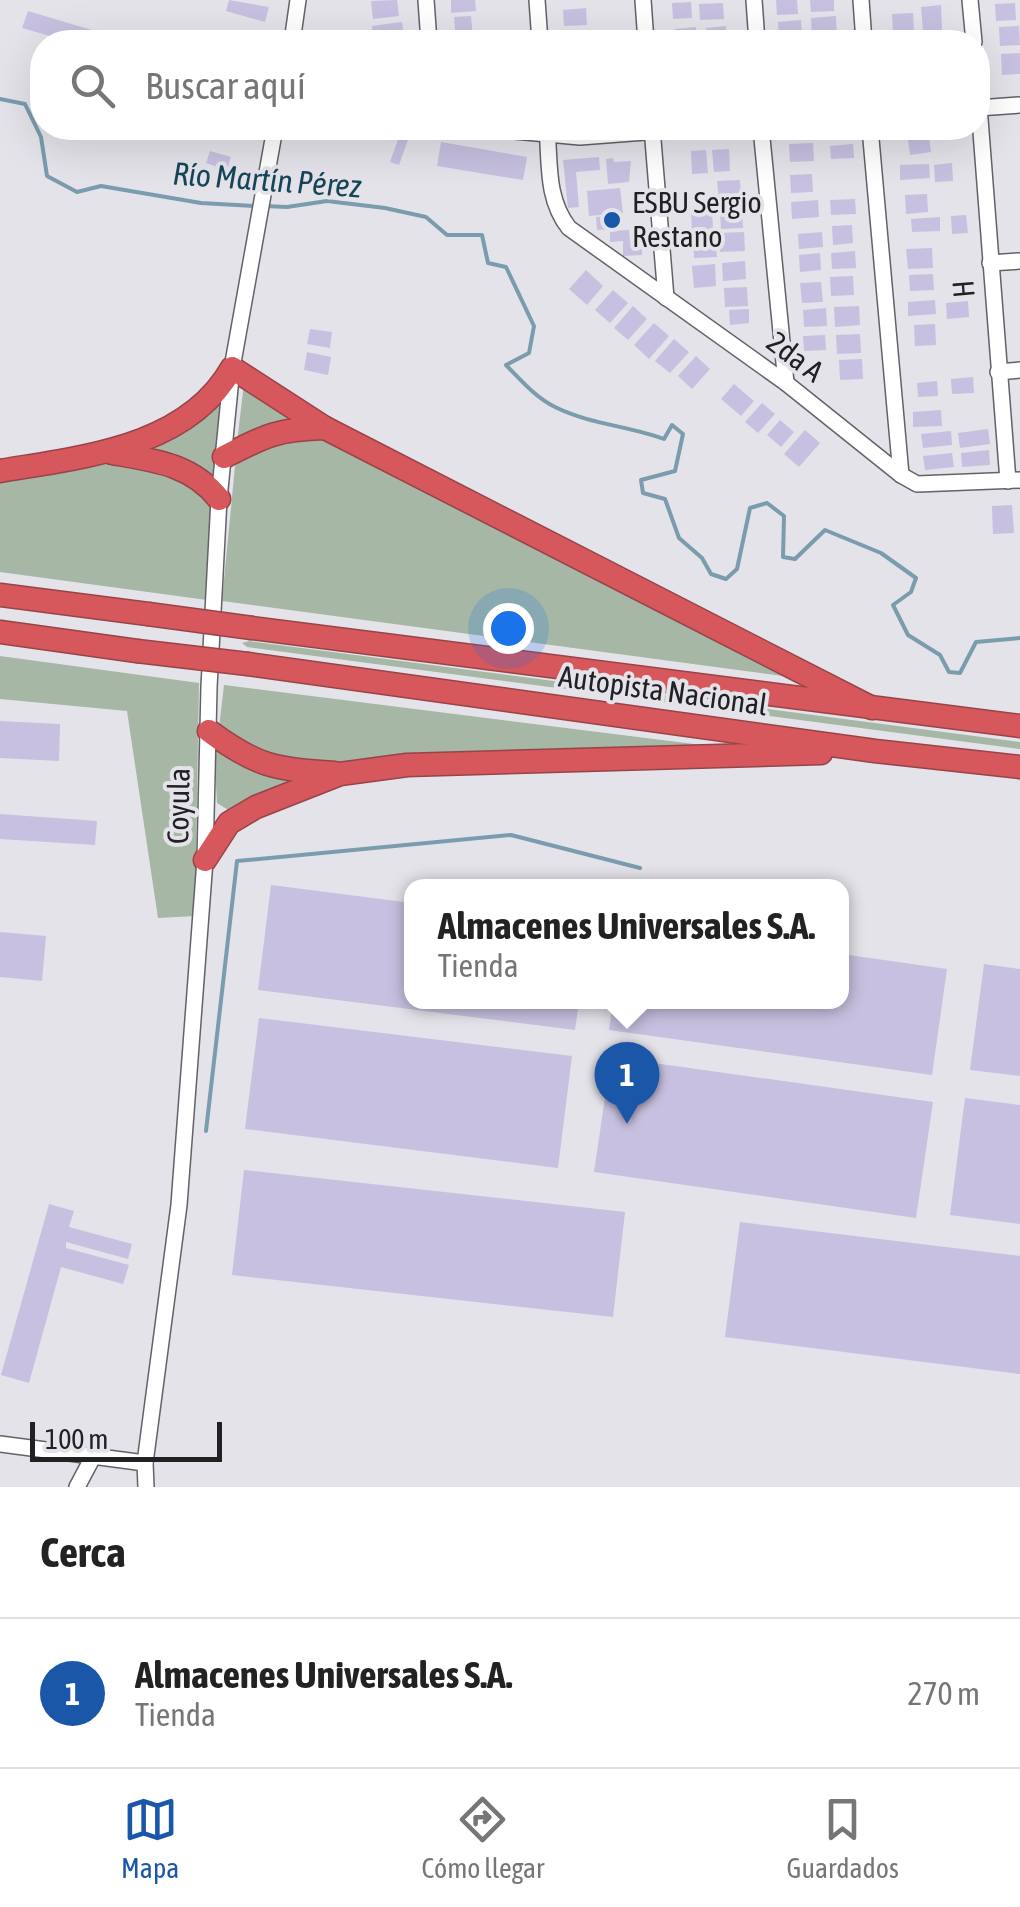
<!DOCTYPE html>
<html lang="es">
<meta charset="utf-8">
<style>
:root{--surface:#fff;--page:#f6f6f6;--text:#222;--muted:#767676;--line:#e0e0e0;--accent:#1a57a8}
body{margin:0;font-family:"Asap Condensed",sans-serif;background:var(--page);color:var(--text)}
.scale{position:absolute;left:30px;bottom:25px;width:192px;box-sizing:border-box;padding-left:10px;border:5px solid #212123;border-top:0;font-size:28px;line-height:35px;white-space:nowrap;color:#212123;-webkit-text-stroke:8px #e4e3ea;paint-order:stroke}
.you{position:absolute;left:508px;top:628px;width:35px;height:35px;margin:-25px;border:8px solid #fff;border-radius:50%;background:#1a73e8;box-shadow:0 0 0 15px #1a73e833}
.badge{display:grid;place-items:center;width:65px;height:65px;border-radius:50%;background:var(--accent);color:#fff;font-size:32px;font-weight:700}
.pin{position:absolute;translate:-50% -82px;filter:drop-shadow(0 2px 5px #0008)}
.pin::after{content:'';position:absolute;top:52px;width:35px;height:30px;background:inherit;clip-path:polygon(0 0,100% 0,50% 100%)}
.popup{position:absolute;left:404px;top:879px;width:445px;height:130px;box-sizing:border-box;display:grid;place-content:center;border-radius:20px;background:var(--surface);filter:drop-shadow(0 2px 8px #0005);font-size:32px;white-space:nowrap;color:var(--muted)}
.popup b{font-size:38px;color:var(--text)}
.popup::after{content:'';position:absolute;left:50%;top:100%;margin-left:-20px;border:20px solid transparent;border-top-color:var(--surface)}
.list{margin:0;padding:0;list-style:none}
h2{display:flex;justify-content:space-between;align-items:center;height:130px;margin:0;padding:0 40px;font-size:42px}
h2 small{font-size:32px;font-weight:400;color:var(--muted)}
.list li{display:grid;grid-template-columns:65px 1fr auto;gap:30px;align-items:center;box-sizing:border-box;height:150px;padding:0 40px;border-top:2px solid var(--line)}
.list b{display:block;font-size:38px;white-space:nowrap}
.list p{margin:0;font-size:32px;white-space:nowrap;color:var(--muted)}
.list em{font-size:32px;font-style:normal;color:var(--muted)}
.icon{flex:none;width:55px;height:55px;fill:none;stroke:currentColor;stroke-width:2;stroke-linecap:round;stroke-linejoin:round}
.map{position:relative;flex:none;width:1020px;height:1487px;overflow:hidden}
.search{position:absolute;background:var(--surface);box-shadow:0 10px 40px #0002;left:30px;right:30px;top:30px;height:110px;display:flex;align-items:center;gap:25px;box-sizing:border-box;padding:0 35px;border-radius:40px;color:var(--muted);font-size:38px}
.sheet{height:280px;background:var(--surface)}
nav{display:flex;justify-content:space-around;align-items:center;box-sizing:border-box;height:140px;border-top:2px solid var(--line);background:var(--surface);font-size:28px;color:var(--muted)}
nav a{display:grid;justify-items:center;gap:5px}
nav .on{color:var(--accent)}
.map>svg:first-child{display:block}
.green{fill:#a6b7a5}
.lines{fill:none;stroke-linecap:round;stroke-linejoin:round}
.stream{stroke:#7a9cad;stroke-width:4}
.building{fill:#c7c0e0}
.minor-casing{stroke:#636268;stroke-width:18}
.highway-casing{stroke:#974448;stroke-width:25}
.minor{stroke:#fff;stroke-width:15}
.highway{stroke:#d6575c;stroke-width:22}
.highway-bridge-casing{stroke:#974448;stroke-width:25;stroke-linecap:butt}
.highway-bridge{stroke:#d6575c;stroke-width:22}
.poi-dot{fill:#1a57a8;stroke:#e4e3ea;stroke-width:4}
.labels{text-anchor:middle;stroke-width:8;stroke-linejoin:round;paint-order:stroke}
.poi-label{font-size:30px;fill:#212123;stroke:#e4e3ea;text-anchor:start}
.street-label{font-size:30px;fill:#212123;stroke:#e4e3ea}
.water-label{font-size:32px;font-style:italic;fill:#164559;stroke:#e4e3ea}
</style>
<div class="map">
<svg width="1020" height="1487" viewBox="0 0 1020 1487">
<rect width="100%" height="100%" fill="#e4e3ea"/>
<g class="green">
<polygon points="244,383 310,422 237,443"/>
<polygon points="225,390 215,485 135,449"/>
<polygon points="326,437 592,573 783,676 222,601 235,466 257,444"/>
<polygon points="119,460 168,470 215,505 207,600 0,572 0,477"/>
<polygon points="249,641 1020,742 1020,749 247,647 242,643"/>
<polygon points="0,656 199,683 195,916 158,918 127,711 0,699"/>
<polygon points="224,685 734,749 339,766 261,754 219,728"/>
<polygon points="214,746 310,781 233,813 217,803"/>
</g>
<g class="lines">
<g class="stream">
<polyline points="0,99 25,104 41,137 47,176 77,192 101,186 201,203 254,206"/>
<path d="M264,206L287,207L327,201L385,208L426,217L447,235H482L488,263L506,267L534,326L529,353L506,365C521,380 535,397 555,407C589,424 629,426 664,439L672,425L683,434L675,471L641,480L643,493L665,499L679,538L702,558L711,574L726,579L737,569L750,508L767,503L784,516L783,557L795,559L825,530L881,553L916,578L911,592L893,605L908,635L940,655L949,672L960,673L976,642L1020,638"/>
<polyline points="206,1131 237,861 511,835 640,868"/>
</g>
</g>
<g class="building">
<polygon points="229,0 269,7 265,22 226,11"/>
<polygon points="397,0 399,16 373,19 371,1"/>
<polygon points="451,0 475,0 476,11 451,13"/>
<polygon points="776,0 797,0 798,14 777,15"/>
<polygon points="810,0 834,0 834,11 811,12"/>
<polygon points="691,2 692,18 673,19 672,3"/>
<polygon points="723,3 724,19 700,20 699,4"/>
<polygon points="1015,3 1016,20 996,21 995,4"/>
<polygon points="941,5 942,30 923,31 921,7"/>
<polygon points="586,8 587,25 564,26 563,10"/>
<polygon points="28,11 122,39 121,42 71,42 22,28"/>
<polygon points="913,13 914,31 893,33 892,14"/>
<polygon points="471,16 473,39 456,40 454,17"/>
<polygon points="836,16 837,38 812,40 811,18"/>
<polygon points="801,20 802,37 779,38 778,22"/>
<polygon points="402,22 405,42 374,42 372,26"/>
<polygon points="726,26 727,42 707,42 706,28"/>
<polygon points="1019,26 1020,45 1000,46 999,27"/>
<polygon points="696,27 697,42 676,42 675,29"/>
<polygon points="1020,53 1020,74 1002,75 1001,54"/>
<polygon points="400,134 409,137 399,165 390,162"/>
<polygon points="929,136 931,152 910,155 908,139"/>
<polygon points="441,142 527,157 523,180 437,166"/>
<polygon points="813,143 814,161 790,162 789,144"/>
<polygon points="853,144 854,158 831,159 830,146"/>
<polygon points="729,149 730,171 714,172 712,150"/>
<polygon points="706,150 708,173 692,174 691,151"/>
<polygon points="210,151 231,157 227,170 206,163"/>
<polygon points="599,157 600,170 576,172 579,207 568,208 563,160"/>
<polygon points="613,158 614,162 631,161 629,182 608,184 606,159"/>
<polygon points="952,163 953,181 935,182 934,165"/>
<polygon points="929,164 930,178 900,180 900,165"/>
<polygon points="812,174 813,192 791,193 790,175"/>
<polygon points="740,180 741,200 719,201 717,181"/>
<polygon points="620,188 623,213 589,216 587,191"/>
<polygon points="927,194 928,212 906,214 905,195"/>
<polygon points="855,199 856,214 831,215 830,200"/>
<polygon points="818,200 819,217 792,219 791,202"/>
<polygon points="712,210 713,229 692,230 691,211"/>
<polygon points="742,211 743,228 721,229 720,212"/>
<polygon points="615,215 616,229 597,230 596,217"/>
<polygon points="966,215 968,233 952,234 951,216"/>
<polygon points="940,217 940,231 912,232 911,219"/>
<polygon points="852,225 853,243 833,245 832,226"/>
<polygon points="629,230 630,241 642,240 642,255 623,256 623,241 610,242 610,231"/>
<polygon points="744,232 745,251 720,252 719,233"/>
<polygon points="822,232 823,247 799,249 798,234"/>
<polygon points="715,236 717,257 694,258 693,238"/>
<polygon points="932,248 933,268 908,269 906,249"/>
<polygon points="855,251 856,268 832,269 831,253"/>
<polygon points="820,253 821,270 800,272 799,255"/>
<polygon points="745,261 746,279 723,281 722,263"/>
<polygon points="715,264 716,286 694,288 692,266"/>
<polygon points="586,270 603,286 587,305 569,289"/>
<polygon points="933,274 934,290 910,291 909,275"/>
<polygon points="853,276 854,295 831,296 830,277"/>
<polygon points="821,282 823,302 802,303 800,283"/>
<polygon points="747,287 748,306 725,307 724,288"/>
<polygon points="613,290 628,303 610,323 595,310"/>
<polygon points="935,300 936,314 908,316 908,302"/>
<polygon points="968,301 969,317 947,319 946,303"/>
<polygon points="633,306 647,319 628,340 614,328"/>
<polygon points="859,306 860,325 835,327 834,307"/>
<polygon points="826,308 827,326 804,327 803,310"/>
<polygon points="749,309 749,323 730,325 729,310"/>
<polygon points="654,323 669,336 649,359 634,345"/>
<polygon points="935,324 936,345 915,346 914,325"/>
<polygon points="310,329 332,332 330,348 307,344"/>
<polygon points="860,334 861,353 837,354 836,335"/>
<polygon points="825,335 826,350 804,351 803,336"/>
<polygon points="674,339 689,352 670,373 655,361"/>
<polygon points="307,352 331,357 328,375 304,370"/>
<polygon points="696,356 710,369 692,389 678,376"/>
<polygon points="862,359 863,379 840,380 839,360"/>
<polygon points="973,377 974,393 952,394 951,379"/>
<polygon points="937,381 938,396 918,397 917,383"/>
<polygon points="734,384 754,401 741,416 721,399"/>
<polygon points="762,403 775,414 758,433 745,422"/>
<polygon points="941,410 942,426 913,427 913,412"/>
<polygon points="780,420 794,432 781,447 767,435"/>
<polygon points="988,429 990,444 960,448 958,433"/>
<polygon points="805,430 820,443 799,467 784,454"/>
<polygon points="951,431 952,445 923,448 921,434"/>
<polygon points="989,450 990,465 962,467 961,453"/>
<polygon points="952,453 954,467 925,470 923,456"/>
<polygon points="1012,505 1014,533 993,534 992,506"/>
<polygon points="0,721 60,724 59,761 0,758"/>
<polygon points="0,814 97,821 95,845 0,839"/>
<polygon points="271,885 412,903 412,1002 579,1002 575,1030 258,990"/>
<polygon points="0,932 46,936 42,981 0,977"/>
<polygon points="842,954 947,969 932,1075 609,1030 613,1002 842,1002"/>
<polygon points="984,964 1020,969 1020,1076 970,1070"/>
<polygon points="259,1018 572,1056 558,1168 245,1129"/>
<polygon points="611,1057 933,1102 916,1218 594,1172"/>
<polygon points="965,1098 1020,1105 1020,1224 950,1215"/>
<polygon points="244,1170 625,1212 613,1317 232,1275"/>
<polygon points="49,1204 74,1211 69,1227 132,1244 128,1259 66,1242 66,1248 129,1265 123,1284 61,1267 29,1383 1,1375"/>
<polygon points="740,1222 1020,1256 1020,1374 725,1337"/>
</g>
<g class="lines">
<g class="minor-casing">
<g id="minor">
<polyline points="426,0 429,42"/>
<polyline points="537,0 540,42"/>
<polyline points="643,0 646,42"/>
<polyline points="754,0 757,42"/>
<polyline points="861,0 864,42"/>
<polyline points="970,0 974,42"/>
<polyline points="292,42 298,0"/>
<polyline points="978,93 1008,481"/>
<polyline points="978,108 1020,105"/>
<polyline points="482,128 580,137 698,128"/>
<path d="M547,128C550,163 546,199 569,228L786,383L901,475L917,484L1020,480"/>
<polyline points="652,128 666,298"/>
<polyline points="761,128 786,383"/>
<polyline points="870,128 901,475"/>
<polyline points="990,263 1020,261"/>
<polyline points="998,372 1020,370"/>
<polyline points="0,1444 145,1463"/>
<polyline points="77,1487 94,1455"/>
<polyline points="146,1487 145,1463 179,1205 205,860 209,687 219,499 232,368 275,128"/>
</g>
</g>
<g class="highway-casing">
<g id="highway">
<path d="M112,453C153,460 192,464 219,499"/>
<path d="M224,457C264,436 278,429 325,428"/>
<path d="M0,471C82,457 187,448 232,368L325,428L872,708"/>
<polyline points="0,595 148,614"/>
<polyline points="252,628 1020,726"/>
<polyline points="0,632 137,651"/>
<polyline points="248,664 875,751 1020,767"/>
<path d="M209,731C256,766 276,770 335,773"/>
<polyline points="205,860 229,823 256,807 340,774 407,765 821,753"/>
</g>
</g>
<use href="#minor" class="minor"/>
<use href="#highway" class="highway"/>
<g class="highway-bridge-casing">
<g id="highway-bridge">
<polyline points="148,614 252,628"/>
<polyline points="137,651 248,664"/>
</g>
</g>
<use href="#highway-bridge" class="highway-bridge"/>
</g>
<circle class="poi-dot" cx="612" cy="220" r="10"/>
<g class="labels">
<g class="poi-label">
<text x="632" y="213">ESBU Sergio<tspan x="632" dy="34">Restano</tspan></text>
</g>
<g class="street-label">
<text transform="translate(964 289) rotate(-95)" y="10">H</text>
<text transform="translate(795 357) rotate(37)" y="10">2da A</text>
<text transform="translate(663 691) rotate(8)" y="10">Autopista Nacional</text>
<text transform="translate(179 806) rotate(-89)" y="10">Coyula</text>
</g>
<g class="water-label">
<text transform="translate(267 180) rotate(4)" y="11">Río Martín Pérez</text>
</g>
</g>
</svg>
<div class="scale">100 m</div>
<div class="you"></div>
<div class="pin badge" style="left:627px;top:1124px">1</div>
<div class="popup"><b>Almacenes Universales S.A.</b>Tienda</div>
<div class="search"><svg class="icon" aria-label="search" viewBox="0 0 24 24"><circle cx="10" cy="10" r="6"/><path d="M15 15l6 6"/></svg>Buscar aquí</div>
</div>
<section class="sheet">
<h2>Cerca<small></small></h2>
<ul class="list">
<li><span class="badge">1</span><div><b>Almacenes Universales S.A.</b><p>Tienda</p></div><em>270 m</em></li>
</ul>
</section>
<nav>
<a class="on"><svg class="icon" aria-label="map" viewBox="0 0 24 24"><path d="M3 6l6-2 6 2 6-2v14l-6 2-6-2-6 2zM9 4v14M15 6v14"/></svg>Mapa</a>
<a><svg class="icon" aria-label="directions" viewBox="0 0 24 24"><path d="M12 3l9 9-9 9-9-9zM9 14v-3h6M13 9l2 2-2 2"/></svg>Cómo llegar</a>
<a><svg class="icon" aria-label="saved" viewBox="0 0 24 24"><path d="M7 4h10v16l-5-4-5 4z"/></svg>Guardados</a>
</nav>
